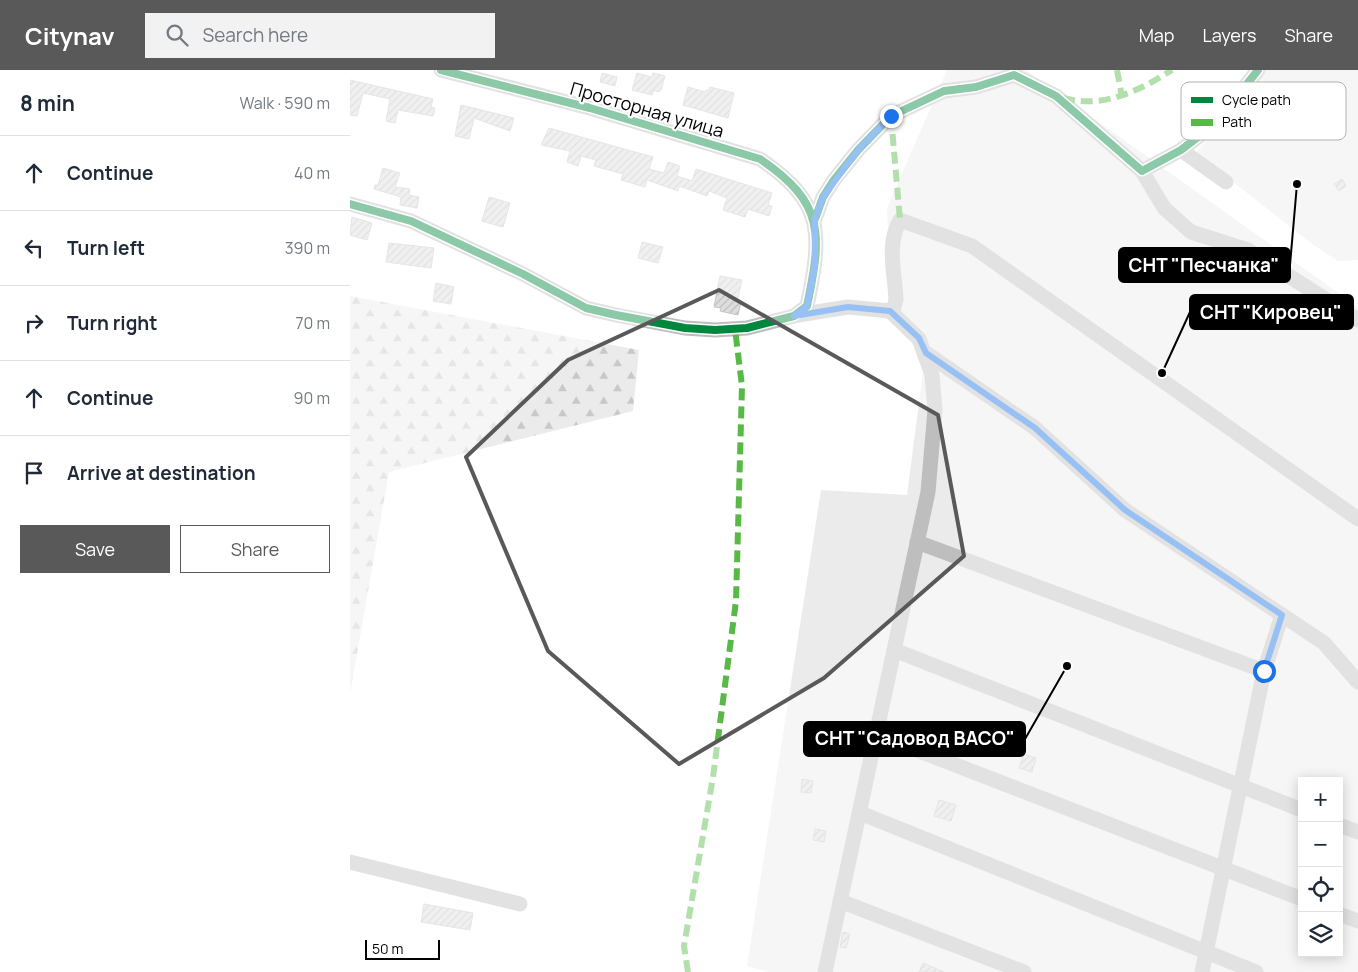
<!DOCTYPE html>
<meta charset="utf-8">
<style>
:root{--surface:#fff;--page:#f2f2f3;--text:#1f2937;--muted:#747a83;--line:#e0e1e3;--accent:#595959}
body{margin:0;font-family:Manrope,sans-serif;background:var(--page);color:var(--text)}
.controls{position:absolute;right:15px;bottom:15px;display:grid;overflow:hidden;border-radius:0px;box-shadow:0 2px 12px #0003}
.controls button{width:45px;height:45px;display:grid;place-items:center;padding:0;border:0;border-bottom:1px solid var(--line);background:var(--surface);color:var(--text);font:25px sans-serif}
.scale{position:absolute;left:15px;bottom:12px;width:75px;box-sizing:border-box;padding-left:5px;border:2px solid #000;border-top:0;font-size:14px;line-height:18px;white-space:nowrap;color:#000;-webkit-text-stroke:4px #fff;paint-order:stroke}
.stop{position:absolute;width:15px;height:15px;margin:-11px;border:4px solid #1a73e8;border-radius:50%;background:#fff}
.stop.end{background:#1a73e8;border-color:#fff;box-shadow:0 1px 5px #0008}
.list{margin:0;padding:0;list-style:none}
h2{display:flex;justify-content:space-between;align-items:center;height:65px;margin:0;padding:0 20px;font-size:21px}
h2 small{font-size:16px;font-weight:400;color:var(--muted)}
.list li{display:grid;grid-template-columns:32px 1fr auto;gap:15px;align-items:center;box-sizing:border-box;height:75px;padding:0 20px;border-top:1px solid var(--line)}
.list b{display:block;font-size:19px;white-space:nowrap}
.list em{font-size:16px;font-style:normal;color:var(--muted)}
.actions{display:flex;gap:10px;padding:15px 20px}
.actions a{flex:1;padding:11px 0;border:1px solid var(--accent);border-radius:0px;text-align:center;font-size:18px;color:var(--accent)}
.actions .main{background:var(--accent);color:#fff}
.icon{flex:none;width:28px;height:28px;fill:none;stroke:currentColor;stroke-width:2;stroke-linecap:round;stroke-linejoin:round}
.map{position:relative;flex:none;width:1008px;height:902px;overflow:hidden}
header{display:flex;align-items:center;gap:30px;box-sizing:border-box;height:70px;padding:0 25px;background:var(--accent);color:#fff}
header strong{font-size:24px}
nav{display:flex;gap:28px;margin-inline-start:auto;font-size:18px}
.search{width:350px;height:45px;background:var(--page);display:flex;align-items:center;gap:12px;box-sizing:border-box;padding:0 18px;border-radius:0px;color:var(--muted);font-size:19px}
main{display:flex}
aside{flex:1;background:var(--surface)}
.map>svg:first-child{display:block}
.forest{fill:url(#forest-firs)}
.green{fill:#ebebeb;fill-rule:evenodd}
.building{fill:url(#building-hatch);stroke:#c6c6c6}
.lines{fill:none;stroke-linecap:round;stroke-linejoin:round}
.minor{stroke:#bebebe;stroke-width:15}
.quiet{stroke:#58b947;stroke-width:6;stroke-dasharray:12 6;stroke-linecap:butt}
.cycleway-casing{stroke:#fff;stroke-width:11}
.cycleway{stroke:#00873e;stroke-width:8}
.route{stroke:#1a73e8;stroke-width:6}
.marked{fill:none;stroke:#595959;stroke-width:4;stroke-linejoin:round}
.labels{text-anchor:middle;stroke-width:4.5;stroke-linejoin:round;paint-order:stroke}
.street-label{font-size:18px;fill:#000;stroke:#fff}
.key{fill:#fff;stroke:#b2b2b2;stroke-width:1}
.key-label{font-size:14px;fill:#000}
.leader{fill:none;stroke:#000;stroke-width:2}
.callout-dot{fill:#000;stroke:#fff;stroke-width:2}
.callout{fill:#000;stroke:#000;stroke-width:2}
.callout-label{font-size:19px;text-anchor:middle;font-weight:bold;fill:#fff}
</style>
<header>
<strong>Citynav</strong>
<div class="search"><svg class="icon" aria-label="search" viewBox="0 0 24 24"><circle cx="10" cy="10" r="6"/><path d="M15 15l6 6"/></svg>Search here</div>
<nav><a>Map</a><a>Layers</a><a>Share</a></nav>
</header>
<main>
<aside>
<h2>8 min<small>Walk · 590 m</small></h2>
<ul class="list">
<li><svg class="icon" aria-label="ahead" viewBox="0 0 24 24"><path d="M12 20V5M6 11l6-6 6 6"/></svg><div><b>Continue</b></div><em>40 m</em></li>
<li><svg class="icon" aria-label="left" viewBox="0 0 24 24"><path d="M17 20v-9H6M10 6l-5 5 5 5"/></svg><div><b>Turn left</b></div><em>390 m</em></li>
<li><svg class="icon" aria-label="right" viewBox="0 0 24 24"><path d="M7 20v-9h11M14 6l5 5-5 5"/></svg><div><b>Turn right</b></div><em>70 m</em></li>
<li><svg class="icon" aria-label="ahead" viewBox="0 0 24 24"><path d="M12 20V5M6 11l6-6 6 6"/></svg><div><b>Continue</b></div><em>90 m</em></li>
<li><svg class="icon" aria-label="arrive" viewBox="0 0 24 24"><path d="M6 21V4h12l-3 4 3 4H6"/></svg><div><b>Arrive at destination</b></div></li>
</ul>
<div class="actions"><a class="main">Save</a><a>Share</a></div>
</aside>
<div class="map">
<svg width="1008" height="902" viewBox="0 0 1008 902">
<defs>
<pattern id="forest-firs" width="22" height="20" patternUnits="userSpaceOnUse" patternTransform="scale(1.25)"><rect width="22" height="20" fill="#ebebeb"/><path d="M5 1l3.5 6h-7zM16 11l3.5 6h-7z" fill="#c8c8c8"/></pattern>
<pattern id="building-hatch" width="6" height="6" patternUnits="userSpaceOnUse" patternTransform="scale(1.25)"><rect width="6" height="6" fill="#dedede"/><path d="M-1 1l2-2M0 6l6-6M5 7l2-2" fill="none" stroke="#bdbdbd"/></pattern>
</defs>
<rect width="100%" height="100%" fill="#fff"/>
<polygon class="forest" points="0,226 289,280 283,341 39,402 0,624"/>
<g class="green">
<polygon points="597,0 676,0 1008,237 1008,605 776,432 688,352 542,254 537,138"/>
<polygon points="916,0 1008,0 1008,190 988,191 962,174 846,83"/>
<path d="M575,286L683,361L772,443L971,575L1008,618V902H418L397,896L471,420L557,425ZM952,711H989V883H952Z"/>
</g>
<g class="building">
<polygon points="252,3 267,7 265,16 250,12"/>
<polygon points="287,3 302,7 303,3 315,6 311,20 308,22 304,20 302,25 282,20"/>
<polygon points="0,10 83,29 81,37 85,38 83,46 48,40 45,53 36,51 40,29 13,23 7,46 0,45"/>
<polygon points="338,17 355,22 356,20 359,20 360,17 384,23 378,48 333,35"/>
<polygon points="111,35 164,48 160,61 124,48 119,69 105,66"/>
<polygon points="199,58 303,87 299,99 314,103 318,92 330,96 327,106 342,111 346,99 422,123 418,135 422,136 419,146 398,139 395,147 373,140 377,128 359,121 357,126 329,116 328,121 297,110 295,117 271,110 273,104 244,96 246,90 231,86 228,96 217,92 220,81 191,75"/>
<polygon points="33,98 50,103 45,117 60,119 59,125 69,127 67,138 50,135 51,127 24,119 25,115 28,115"/>
<polygon points="992,109 996,116 989,121 984,114"/>
<polygon points="139,127 160,133 153,157 132,151"/>
<polygon points="2,147 22,153 17,170 0,165"/>
<polygon points="292,172 313,177 308,193 288,188"/>
<polygon points="39,173 84,178 81,198 36,192"/>
<polygon points="370,206 392,210 387,232 391,232 388,245 370,241 371,238 364,237"/>
<polygon points="86,213 104,217 101,234 83,231"/>
<polygon points="674,684 686,688 682,702 669,698"/>
<polygon points="452,709 463,711 461,723 451,722"/>
<polygon points="589,730 606,735 601,751 584,746"/>
<polygon points="465,759 476,761 474,772 463,770"/>
<polygon points="74,834 123,843 120,860 71,852"/>
<polygon points="493,862 500,864 496,878 490,877"/>
<polygon points="573,893 594,902 569,902"/>
</g>
<g class="lines">
<g class="minor">
<polyline points="831,80 876,112"/>
<polyline points="792,101 814,138 841,162 898,180 1008,250"/>
<path d="M0,134L61,151L173,204L236,238L266,245L335,258L365,260L397,258L444,246L457,236C472,164 475,133 410,89L240,38L91,0"/>
<polyline points="465,149 473,127 484,110 508,80 541,46 594,21 626,17 664,5 706,26 792,101 831,80 866,53 908,0"/>
<path d="M540,241L544,237L546,230C545,202 536,175 550,150L622,176L1008,449"/>
<polyline points="448,245 498,237 540,241 569,269 582,305 585,340 578,422 475,902"/>
<polyline points="576,283 685,358 775,440 974,573 1008,612"/>
<polyline points="567,472 914,601"/>
<polyline points="544,580 952,740"/>
<polyline points="528,665 952,829"/>
<polyline points="510,743 906,902"/>
<polyline points="989,755 1008,762"/>
<polyline points="0,792 170,834"/>
<polyline points="490,831 674,902"/>
<polyline points="989,844 1008,851"/>
<polyline points="852,902 914,601 932,545"/>
</g>
<g class="quiet">
<polyline points="767,0 772,27"/>
<path d="M713,28C753,39 789,21 822,0"/>
<polyline points="541,46 550,150"/>
<polyline points="338,902 334,876 363,707 386,531 392,316 385,259"/>
</g>
<g class="cycleway-casing">
<g id="cycleway">
<path d="M0,134L61,151L173,204L236,238L266,245L335,258L365,260L397,258L444,246L457,236C472,164 475,133 410,89L240,38L91,0"/>
<polyline points="465,149 473,127 484,110 508,80 541,46 594,21 626,17 664,5 706,26 792,101 831,80 866,53 908,0"/>
</g>
</g>
<use href="#cycleway" class="cycleway"/>
</g>
<g class="lines">
<polyline class="route" points="541,46 508,80 473,127 465,149 465,195 457,236 444,246 498,237 540,241 569,268 576,283 685,358 775,440 932,545 914,601"/>
</g>
<path d="M0 0H1008V902H0ZM369,220L588,345L614,486L474,608L329,694L198,581L116,387L218,290Z" fill="#fff" fill-opacity=".55" fill-rule="evenodd"/>
<path class="marked" d="M369,220L588,345L614,486L474,608L329,694L198,581L116,387L218,290Z"/>
<g class="labels">
<g class="street-label">
<text transform="translate(297 40) rotate(16)" y="6">Просторная улица</text>
</g>
</g>
<rect x="831" y="12" width="165" height="58" rx="8" class="key"/>
<rect x="841" y="27" width="22" height="6" fill="#00873e"/>
<rect x="841" y="49" width="22" height="7" fill="#58b947"/>
<g class="key-label">
<text x="872" y="35">Cycle path</text>
<text x="872" y="57">Path</text>
</g>
<path class="leader" d="M947 114L940 195M812 303L840 242M717 596L675 669"/>
<g class="callout-dot">
<circle cx="947" cy="114" r="5"/>
<circle cx="812" cy="303" r="5"/>
<circle cx="717" cy="596" r="5"/>
</g>
<g class="callout">
<rect x="769" y="178" width="171" height="34" rx="5"/>
<rect x="840" y="225" width="163" height="34" rx="5"/>
<rect x="454" y="652" width="221" height="34" rx="5"/>
</g>
<g class="callout-label">
<text x="854" y="202">СНТ "Песчанка"</text>
<text x="921" y="249">СНТ "Кировец"</text>
<text x="565" y="675">СНТ "Садовод ВАСО"</text>
</g>
</svg>
<div class="controls">
<button>+</button>
<button>−</button>
<button><svg class="icon" aria-label="locate" viewBox="0 0 24 24"><circle cx="12" cy="12" r="6"/><path d="M12 2v4M12 18v4M2 12h4M18 12h4"/></svg></button>
<button><svg class="icon" aria-label="layers" viewBox="0 0 24 24"><path d="M12 4l9 5-9 5-9-5zM3 14l9 5 9-5"/></svg></button>
</div>
<div class="scale">50 m</div>
<div class="stop" style="left:914px;top:601px"></div>
<div class="stop end" style="left:541px;top:46px"></div>
</div>
</main>
